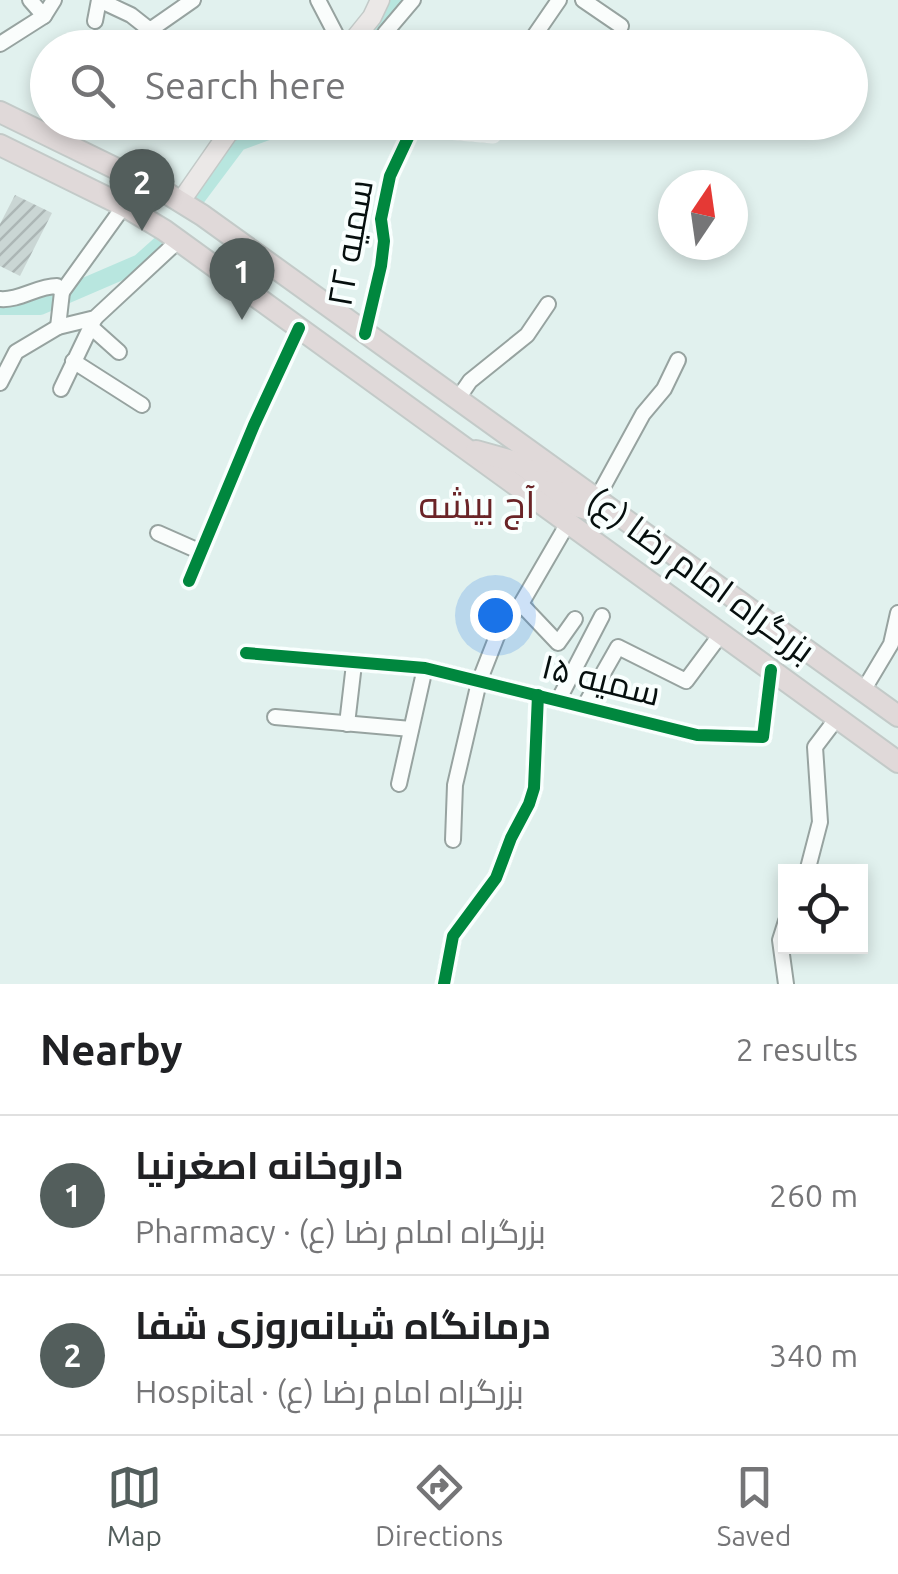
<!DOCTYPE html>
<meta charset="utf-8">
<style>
:root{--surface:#fff;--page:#f6f6f6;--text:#202124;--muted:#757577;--line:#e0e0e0;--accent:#535e5c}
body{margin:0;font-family:Ubuntu,Cairo,sans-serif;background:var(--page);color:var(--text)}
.controls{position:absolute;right:30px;bottom:30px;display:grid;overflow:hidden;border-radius:0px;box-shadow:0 5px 15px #0003}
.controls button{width:90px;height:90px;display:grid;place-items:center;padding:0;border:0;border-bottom:2px solid var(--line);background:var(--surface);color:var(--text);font:50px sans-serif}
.compass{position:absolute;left:658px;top:170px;width:90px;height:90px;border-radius:50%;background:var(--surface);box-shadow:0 5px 15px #0003;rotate:13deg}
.you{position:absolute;left:495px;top:615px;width:35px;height:35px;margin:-25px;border:8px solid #fff;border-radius:50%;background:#1a73e8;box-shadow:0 0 0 15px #1a73e833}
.badge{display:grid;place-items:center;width:65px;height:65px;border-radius:50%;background:var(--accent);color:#fff;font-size:32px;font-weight:700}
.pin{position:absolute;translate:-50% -82px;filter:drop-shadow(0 2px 5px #0008)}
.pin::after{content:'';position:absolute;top:52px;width:35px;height:30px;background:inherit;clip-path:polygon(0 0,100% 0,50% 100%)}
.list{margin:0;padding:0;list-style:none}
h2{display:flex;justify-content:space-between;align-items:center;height:130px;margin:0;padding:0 40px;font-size:42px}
h2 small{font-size:32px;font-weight:400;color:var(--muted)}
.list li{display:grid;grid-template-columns:65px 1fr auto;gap:30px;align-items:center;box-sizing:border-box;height:160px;padding:0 40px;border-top:2px solid var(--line)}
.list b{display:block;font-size:38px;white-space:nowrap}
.list p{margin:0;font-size:32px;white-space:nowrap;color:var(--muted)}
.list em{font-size:32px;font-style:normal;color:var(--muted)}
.icon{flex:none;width:55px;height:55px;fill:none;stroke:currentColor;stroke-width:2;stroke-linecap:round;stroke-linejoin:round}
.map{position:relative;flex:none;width:898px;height:984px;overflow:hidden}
.search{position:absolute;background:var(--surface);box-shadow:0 5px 15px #0003;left:30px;right:30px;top:30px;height:110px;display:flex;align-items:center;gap:25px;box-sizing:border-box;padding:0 35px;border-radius:55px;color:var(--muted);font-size:38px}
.sheet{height:450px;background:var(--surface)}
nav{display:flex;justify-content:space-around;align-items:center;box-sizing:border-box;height:140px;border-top:2px solid var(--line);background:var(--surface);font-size:28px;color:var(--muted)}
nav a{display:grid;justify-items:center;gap:5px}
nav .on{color:var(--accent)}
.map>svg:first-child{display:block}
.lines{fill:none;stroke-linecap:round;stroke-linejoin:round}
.river{stroke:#b8e6df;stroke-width:18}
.building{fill:url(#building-hatch)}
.minor-casing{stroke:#97a3a0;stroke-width:18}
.major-casing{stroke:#c3cac8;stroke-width:21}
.highway-casing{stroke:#c3cac8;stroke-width:24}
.minor{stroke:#fafdfc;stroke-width:14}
.major{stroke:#ebe8e7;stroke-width:18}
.highway{stroke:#e0d9d9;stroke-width:20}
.cycleway-casing{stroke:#f9fffe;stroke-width:19}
.cycleway{stroke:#00873e;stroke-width:12}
.labels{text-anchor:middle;stroke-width:8;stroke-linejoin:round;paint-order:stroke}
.street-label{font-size:35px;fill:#060f0e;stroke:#f9fffe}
.neighbourhood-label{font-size:38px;fill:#6a2427;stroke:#f9fffe}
</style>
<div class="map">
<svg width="898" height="984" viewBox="0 0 898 984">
<defs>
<pattern id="building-hatch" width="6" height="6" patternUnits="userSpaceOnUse" patternTransform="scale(2.5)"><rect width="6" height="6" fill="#cad6d4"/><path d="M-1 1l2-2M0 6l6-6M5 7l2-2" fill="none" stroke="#acb6b5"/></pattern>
</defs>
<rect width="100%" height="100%" fill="#e1f1ee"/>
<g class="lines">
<g class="river">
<polyline points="368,35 395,0"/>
<polyline points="193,202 238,142 292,122"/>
<polyline points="0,306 40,306 140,263 168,238"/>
</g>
</g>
<polygon class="building" points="15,195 52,213 20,276 0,266 0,224"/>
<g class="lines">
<g class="minor-casing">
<g id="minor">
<polyline points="30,0 44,16"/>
<polyline points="99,0 131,15 150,30 193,0"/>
<polyline points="318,0 343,48"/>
<polyline points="583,0 621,26"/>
<polyline points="95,21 99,0"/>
<polyline points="385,33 413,0"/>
<polyline points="0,44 44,16 54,0"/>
<polyline points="141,48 150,30"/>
<polyline points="244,48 250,39"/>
<polyline points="526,48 559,0"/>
<polyline points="62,292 124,206"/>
<path d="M0,299C19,301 37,286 57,286L62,292L58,327"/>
<polyline points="91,327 119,352"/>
<polyline points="365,334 381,266 384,241 381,219 390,176 413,127 493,134"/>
<polyline points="73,361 142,405"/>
<polyline points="0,383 16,352 58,327 95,318 179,240"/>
<polyline points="61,389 95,318"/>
<polyline points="457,400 470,381 527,335 548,304"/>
<polyline points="596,500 643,414 664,389 678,360"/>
<polyline points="158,533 201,552"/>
<polyline points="189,581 254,425 299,328"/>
<polyline points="521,604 558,643 575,619"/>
<polyline points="246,653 425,668 697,735 763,737 771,670"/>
<polyline points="863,691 891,644 898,613"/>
<polyline points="559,699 602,616"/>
<polyline points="585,705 618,647 686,681 721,634"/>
<polyline points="275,717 411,729"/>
<polyline points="347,724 354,664"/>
<polyline points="399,784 425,668"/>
<polyline points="453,840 455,785 479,682 499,631 521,604 568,523"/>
<polyline points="807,872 820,822 815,747 837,718"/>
<polyline points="786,921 780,940 786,984"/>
<polyline points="444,984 453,936 496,878 511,838 529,804 534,788 538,695"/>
</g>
</g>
<g class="major-casing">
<g id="major">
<polyline points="347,48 372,17 380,0"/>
<polyline points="181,201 229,132 256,122"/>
</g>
</g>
<g class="highway-casing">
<g id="highway">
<polyline points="0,112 168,194 202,215 898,716"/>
<polyline points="0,145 124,206 164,230 898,762"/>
<polyline points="476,451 519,463 579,507 614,517"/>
</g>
</g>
<use href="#minor" class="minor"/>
<use href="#major" class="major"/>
<use href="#highway" class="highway"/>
<g class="cycleway-casing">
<g id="cycleway">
<polyline points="365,334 381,266 384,241 381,219 390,176 413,127 493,134"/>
<polyline points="189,581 254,425 299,328"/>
<polyline points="246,653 425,668 697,735 763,737 771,670"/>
<polyline points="444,984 453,936 496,878 511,838 529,804 534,788 538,695"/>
</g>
</g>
<use href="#cycleway" class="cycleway"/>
</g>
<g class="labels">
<g class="street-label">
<text transform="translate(350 243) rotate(-80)" y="12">سمیه ۲۲</text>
<text transform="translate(701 575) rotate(36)" y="12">بزرگراه امام رضا (ع)</text>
<text transform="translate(601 680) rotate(14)" y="12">سمیه ۱۵</text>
</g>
<g class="neighbourhood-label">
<text x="477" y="518">آج بیشه</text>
</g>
</g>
</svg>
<div class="controls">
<button><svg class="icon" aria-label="locate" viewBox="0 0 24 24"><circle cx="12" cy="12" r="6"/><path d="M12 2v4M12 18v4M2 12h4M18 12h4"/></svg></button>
</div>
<svg class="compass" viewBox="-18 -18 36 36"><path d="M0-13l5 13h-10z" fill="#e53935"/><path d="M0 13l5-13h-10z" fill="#757577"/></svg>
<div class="you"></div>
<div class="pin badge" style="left:242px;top:320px">1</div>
<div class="pin badge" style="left:142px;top:231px">2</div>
<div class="search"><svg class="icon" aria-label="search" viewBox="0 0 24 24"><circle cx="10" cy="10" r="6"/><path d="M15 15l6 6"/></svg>Search here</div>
</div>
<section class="sheet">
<h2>Nearby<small>2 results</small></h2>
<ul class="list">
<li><span class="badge">1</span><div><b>داروخانه اصغرنیا</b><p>Pharmacy · بزرگراه امام رضا (ع)</p></div><em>260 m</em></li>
<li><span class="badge">2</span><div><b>درمانگاه شبانه‌روزی شفا</b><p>Hospital · بزرگراه امام رضا (ع)</p></div><em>340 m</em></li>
</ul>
</section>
<nav>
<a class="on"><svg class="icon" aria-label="map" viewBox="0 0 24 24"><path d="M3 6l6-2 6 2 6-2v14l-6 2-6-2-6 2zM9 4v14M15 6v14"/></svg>Map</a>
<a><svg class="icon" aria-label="directions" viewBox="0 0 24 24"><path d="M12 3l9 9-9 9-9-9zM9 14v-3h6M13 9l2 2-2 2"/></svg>Directions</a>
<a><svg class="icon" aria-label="saved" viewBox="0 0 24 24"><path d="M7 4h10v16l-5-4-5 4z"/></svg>Saved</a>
</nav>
